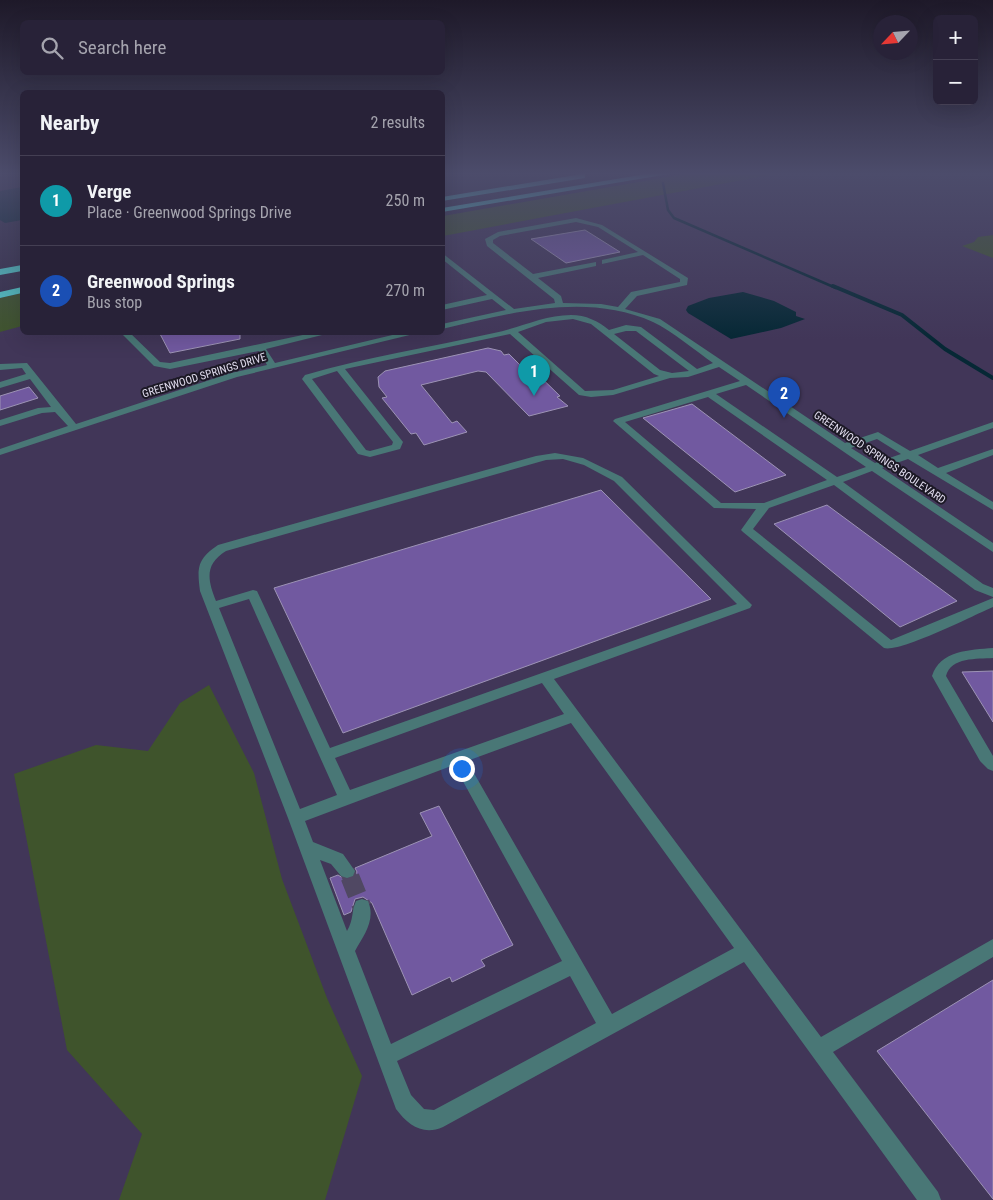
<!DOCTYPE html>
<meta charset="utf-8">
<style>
:root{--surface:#282238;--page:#342f43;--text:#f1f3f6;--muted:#a5a4ae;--line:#443f53;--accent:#1a73e8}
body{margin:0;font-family:"Roboto Condensed",sans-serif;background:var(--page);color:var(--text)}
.controls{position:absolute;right:15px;top:15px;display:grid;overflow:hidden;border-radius:8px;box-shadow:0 5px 20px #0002}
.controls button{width:45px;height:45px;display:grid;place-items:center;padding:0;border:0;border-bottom:1px solid var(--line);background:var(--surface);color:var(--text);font:25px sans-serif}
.compass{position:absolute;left:873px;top:15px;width:45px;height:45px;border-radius:50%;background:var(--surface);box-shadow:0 5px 20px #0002;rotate:244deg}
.you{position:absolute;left:461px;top:768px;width:18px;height:18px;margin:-12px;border:4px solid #fff;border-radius:50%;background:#1a73e8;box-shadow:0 0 0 8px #1a73e833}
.badge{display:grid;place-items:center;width:32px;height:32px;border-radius:50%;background:var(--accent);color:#fff;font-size:16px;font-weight:700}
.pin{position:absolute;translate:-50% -41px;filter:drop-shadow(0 1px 2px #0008)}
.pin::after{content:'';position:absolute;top:26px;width:18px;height:15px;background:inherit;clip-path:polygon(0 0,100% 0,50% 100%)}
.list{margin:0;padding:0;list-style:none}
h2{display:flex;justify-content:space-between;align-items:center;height:65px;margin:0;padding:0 20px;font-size:21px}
h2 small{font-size:16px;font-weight:400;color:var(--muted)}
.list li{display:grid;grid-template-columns:32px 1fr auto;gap:15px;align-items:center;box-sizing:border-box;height:90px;padding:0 20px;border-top:1px solid var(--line)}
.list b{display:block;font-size:19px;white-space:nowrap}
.list p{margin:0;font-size:16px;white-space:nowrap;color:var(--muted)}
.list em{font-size:16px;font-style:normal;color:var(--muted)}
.icon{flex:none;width:28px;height:28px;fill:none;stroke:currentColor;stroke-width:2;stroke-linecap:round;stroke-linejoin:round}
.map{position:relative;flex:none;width:993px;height:1200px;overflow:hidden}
.search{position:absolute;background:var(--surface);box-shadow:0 5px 20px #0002;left:20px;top:20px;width:425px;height:55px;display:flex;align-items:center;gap:12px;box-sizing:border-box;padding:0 18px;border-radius:8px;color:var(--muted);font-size:19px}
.panel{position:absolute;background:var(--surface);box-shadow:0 5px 20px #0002;left:20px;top:90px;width:425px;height:245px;border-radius:8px}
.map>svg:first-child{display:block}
.built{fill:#413658}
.green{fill:#3f542c}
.water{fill:#062835}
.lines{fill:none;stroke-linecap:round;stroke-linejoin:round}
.stream-far1{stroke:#062835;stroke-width:2.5}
.stream{stroke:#062835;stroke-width:4}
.building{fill:#7159a0;stroke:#9d93b5}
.minor-tunnel-far1{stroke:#504863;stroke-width:15;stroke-dasharray:15 8;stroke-linecap:butt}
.minor-tunnel{stroke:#504863;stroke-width:19;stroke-dasharray:19 9;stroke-linecap:butt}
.minor{fill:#497776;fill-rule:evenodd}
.highway{fill:#54d4d1;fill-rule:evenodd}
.labels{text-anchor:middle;stroke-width:4;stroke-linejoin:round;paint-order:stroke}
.far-street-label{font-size:11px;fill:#e2ddef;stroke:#1c1925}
</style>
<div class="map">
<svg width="993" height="1200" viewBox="0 0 993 1200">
<rect width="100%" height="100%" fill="#362e4a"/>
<polygon class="built" points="720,172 993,172 993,1200 0,1200 0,306 22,301 22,332 442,332 443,220"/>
<g class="green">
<polygon points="696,172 786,172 443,236 443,216"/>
<polygon points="993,235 993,258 962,246 974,242 978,237"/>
<polygon points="22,293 22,326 0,332 0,298"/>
<polygon points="209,685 254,773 282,879 327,998 362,1076 325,1200 119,1200 142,1134 67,1050 14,774 96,745 148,751 180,703"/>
</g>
<g class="water">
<polygon points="22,187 22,220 5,223 0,220 0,191"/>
<polygon points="743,292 774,301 796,312 796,316 805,319 781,328 731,339 688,313 686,310 688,306 709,298"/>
</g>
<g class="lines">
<polyline class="stream-far1" points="663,183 668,210 674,218 836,288"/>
<polyline class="stream" points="833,286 902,315 945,349 993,378"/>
</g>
<g class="building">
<polygon points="585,230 620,252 566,263 531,239"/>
<polygon points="159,332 240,332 240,339 170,353"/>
<polygon points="488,348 501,351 504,355 509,354 520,365 526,363 560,396 557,397 568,406 529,416 486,372 478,371 421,385 452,423 457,421 467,432 424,445 416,433 411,434 382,398 387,397 379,387 378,377 385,371"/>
<polygon points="29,387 38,398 0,410 0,396"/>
<polygon points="692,404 786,475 735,492 643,418"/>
<polygon points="601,490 711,599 343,733 274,588"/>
<polygon points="827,505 957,601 900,627 774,524"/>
<polygon points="993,671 993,722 962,672"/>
<polygon points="439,806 513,945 481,960 485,966 452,982 450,977 412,995 372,903 363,897 355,899 351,912 344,915 330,878 338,875 346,880 354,878 357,872 355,868 432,836 420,813"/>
<polygon points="993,980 993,1199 877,1051"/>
</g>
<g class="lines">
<polyline class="minor-tunnel-far1" points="347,871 350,878"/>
<polyline class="minor-tunnel" points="350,877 362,907"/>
<g class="minor">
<path d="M576,218L602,225L688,278L687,285L637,296L625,309L660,319L845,443L878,432L910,451L993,422V428L918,455L938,468L993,449V455L946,473L993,502V510L908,459L882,468L993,543V552L872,471L843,482L983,584L993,588V597L975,590L834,485L769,508L753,529L891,640L993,598V607C974,615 900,653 884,648L743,532L741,530L756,509L714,508L613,421L615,419L740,381L719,367L688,377L670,378L613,395L591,397L579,395L510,334L345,369L403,442L400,449L370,457L358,454L302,379L305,375C367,357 431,347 494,333C520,328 544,315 571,315C586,315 598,321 609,330L626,325L641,327L697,369L713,363C696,351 672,331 653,322C586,292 511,313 442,329V324L506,310L492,299L442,310V305L487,295L442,259V253L514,309L555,303L554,299L487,246L485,239L498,232ZM576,222L598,227L638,252L602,260V264L643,255L680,279V282L631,292L618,307L601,304L563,303L561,296L538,278L596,266V262L533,274L493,243V240L500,236ZM573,319L591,324L654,374L659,376L613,390L585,391L518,332L546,322ZM626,331H636L689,371L672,373L660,370L614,334ZM337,371L393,442L392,445L370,451L366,450L312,379ZM746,385L866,467L837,477L716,394ZM708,397L827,480L764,503H721L625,422ZM877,439L901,454L875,463L851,448Z"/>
<polygon points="120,332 129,332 160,362 170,363 317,332 334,332 266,349 275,363 405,332 422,332 237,377 0,455 0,449 68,426 55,412 42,413 0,426 0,420 38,408 51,407 30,379 0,388 0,382 26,374 22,368 0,370 0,364 27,363 76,424 231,373 267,365 259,351 170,369 154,366"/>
<path d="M555,453L583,458L622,477L752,605L750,608L554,679L821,1037L993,939V957L833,1052L938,1192L941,1200H917L744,962L443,1127C423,1136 408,1125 396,1109L288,818L200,591C197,568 197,559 218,545L536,456ZM563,459L584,465L614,481L737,604L330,748L257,591L253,590L216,601C207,579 205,564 226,551L546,460ZM249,599L337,795L300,809L219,608ZM542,683L564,714L350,790L335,758ZM571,723L734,948L612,1014L467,761ZM454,765L562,961L391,1044L355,951C364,935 376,920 368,901L362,899L356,901C351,912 354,919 347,931L320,860L331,864L341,876L347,878L353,876L355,871L343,854L313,842L305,821ZM570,976L596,1023L434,1110L424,1109L411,1095L397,1061Z"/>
<path d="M993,648V658C977,659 951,657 946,676L993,756V771L988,769L980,761L932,676C940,650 970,650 993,648Z"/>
</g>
<g class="highway">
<polygon points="658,172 673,172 669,174 442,212 442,208"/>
<polygon points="582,174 585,174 585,178 442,201 442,197"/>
<polygon points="22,265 22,271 0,275 0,269"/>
<polygon points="22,287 22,293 0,298 0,292"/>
</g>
</g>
<linearGradient id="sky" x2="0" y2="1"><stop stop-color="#1e1929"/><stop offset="0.51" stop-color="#4c4c6b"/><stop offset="1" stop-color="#4c4c6b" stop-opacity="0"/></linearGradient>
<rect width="993" height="340" fill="url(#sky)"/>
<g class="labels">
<g class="far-street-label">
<text transform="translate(204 375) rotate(-17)" y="4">GREENWOOD SPRINGS DRIVE</text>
<text transform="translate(880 457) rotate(34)" y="4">GREENWOOD SPRINGS BOULEVARD</text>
</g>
</g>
</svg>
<div class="controls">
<button>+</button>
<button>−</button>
</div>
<svg class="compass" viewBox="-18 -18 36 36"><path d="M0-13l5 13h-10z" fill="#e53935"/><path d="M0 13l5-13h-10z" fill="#a5a4ae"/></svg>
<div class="you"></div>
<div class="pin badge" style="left:534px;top:396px;background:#0f9aa8">1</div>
<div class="pin badge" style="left:784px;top:418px;background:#1a4fb4">2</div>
<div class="search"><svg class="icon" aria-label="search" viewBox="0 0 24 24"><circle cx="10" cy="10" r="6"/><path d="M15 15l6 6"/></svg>Search here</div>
<section class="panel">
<h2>Nearby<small>2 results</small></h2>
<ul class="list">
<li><span class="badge" style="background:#0f9aa8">1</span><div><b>Verge</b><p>Place · Greenwood Springs Drive</p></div><em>250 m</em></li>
<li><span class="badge" style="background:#1a4fb4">2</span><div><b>Greenwood Springs</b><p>Bus stop</p></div><em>270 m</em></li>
</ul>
</section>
</div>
